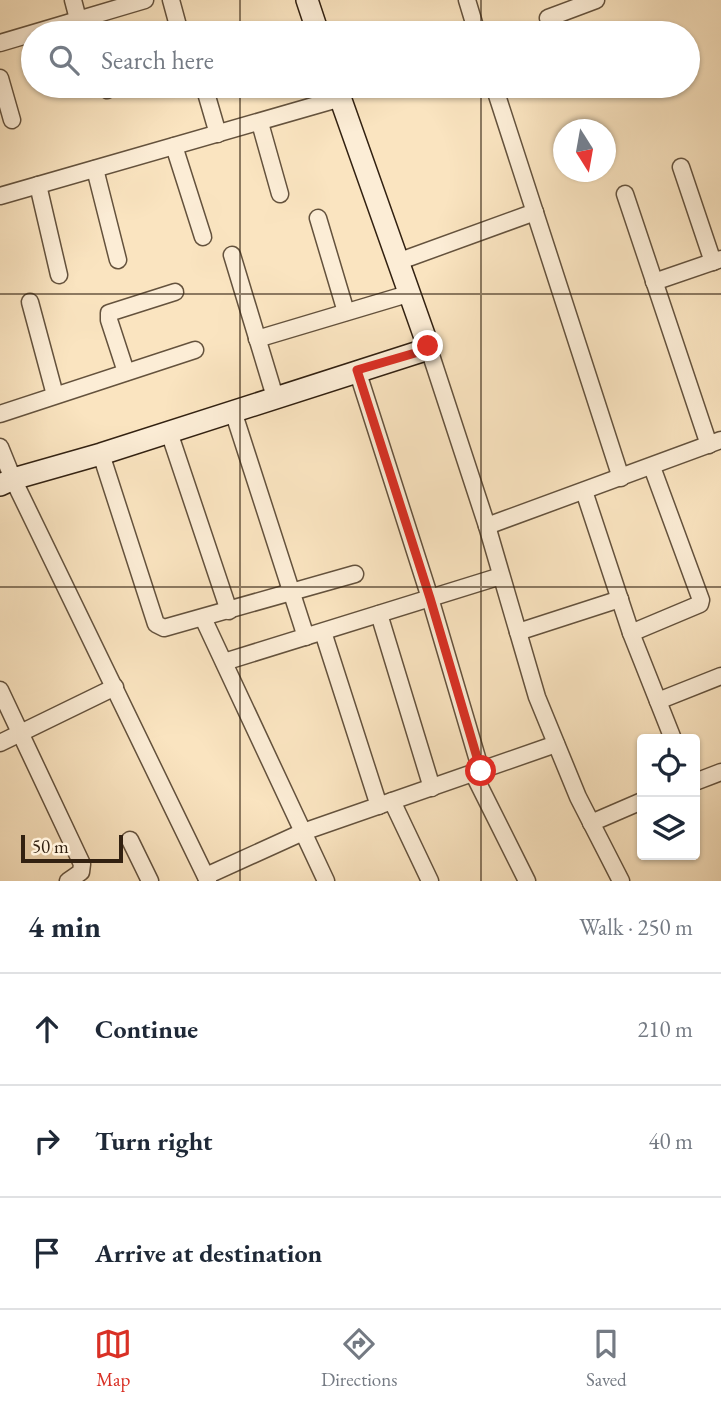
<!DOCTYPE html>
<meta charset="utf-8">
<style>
:root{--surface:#fff;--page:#f6f6f7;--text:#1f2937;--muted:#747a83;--line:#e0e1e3;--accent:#d93025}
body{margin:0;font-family:"EB Garamond",serif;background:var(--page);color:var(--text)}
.controls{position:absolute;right:21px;bottom:21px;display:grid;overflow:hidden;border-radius:7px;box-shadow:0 2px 5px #0004}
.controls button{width:63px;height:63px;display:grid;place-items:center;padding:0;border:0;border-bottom:2px solid var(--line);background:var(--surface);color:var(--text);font:35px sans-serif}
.compass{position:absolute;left:553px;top:119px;width:63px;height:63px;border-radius:50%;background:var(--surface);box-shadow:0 2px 5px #0004;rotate:169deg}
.scale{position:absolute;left:21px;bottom:18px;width:102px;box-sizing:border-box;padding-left:7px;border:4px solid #322111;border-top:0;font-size:19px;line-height:24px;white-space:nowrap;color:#322111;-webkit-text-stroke:5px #fcedd6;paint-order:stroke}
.stop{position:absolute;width:21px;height:21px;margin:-16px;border:5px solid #d93025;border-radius:50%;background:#fff}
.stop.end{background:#d93025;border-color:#fff;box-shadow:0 2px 7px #0008}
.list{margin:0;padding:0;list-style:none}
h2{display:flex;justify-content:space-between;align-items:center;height:91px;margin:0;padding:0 28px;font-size:30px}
h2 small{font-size:23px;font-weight:400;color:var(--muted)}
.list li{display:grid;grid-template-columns:46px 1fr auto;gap:21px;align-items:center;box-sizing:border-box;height:112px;padding:0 28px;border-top:2px solid var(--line)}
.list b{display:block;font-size:26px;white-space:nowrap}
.list em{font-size:23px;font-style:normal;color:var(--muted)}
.icon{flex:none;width:38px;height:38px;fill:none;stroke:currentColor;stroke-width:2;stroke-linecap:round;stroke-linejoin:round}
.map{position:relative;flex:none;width:721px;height:881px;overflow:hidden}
.search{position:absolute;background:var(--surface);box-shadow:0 2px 5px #0004;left:21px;right:21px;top:21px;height:77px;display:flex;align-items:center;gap:18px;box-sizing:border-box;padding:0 24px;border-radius:38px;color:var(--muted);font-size:26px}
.sheet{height:427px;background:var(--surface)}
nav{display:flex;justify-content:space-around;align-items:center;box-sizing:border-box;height:98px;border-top:2px solid var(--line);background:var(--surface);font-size:19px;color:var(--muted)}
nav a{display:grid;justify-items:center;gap:4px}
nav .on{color:var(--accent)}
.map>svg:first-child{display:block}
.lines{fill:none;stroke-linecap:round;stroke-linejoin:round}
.street-casing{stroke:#64523d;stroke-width:19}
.secondary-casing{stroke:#322111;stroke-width:24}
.street{stroke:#fcedd6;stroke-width:16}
.secondary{stroke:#fcedd6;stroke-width:21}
.route{stroke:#d93025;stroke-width:9}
.grid{fill:none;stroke:#322111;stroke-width:2;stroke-opacity:0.55}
</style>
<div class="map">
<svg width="721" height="881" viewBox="0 0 721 881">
<rect width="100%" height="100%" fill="#fae4c0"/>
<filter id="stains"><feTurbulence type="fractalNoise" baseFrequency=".00286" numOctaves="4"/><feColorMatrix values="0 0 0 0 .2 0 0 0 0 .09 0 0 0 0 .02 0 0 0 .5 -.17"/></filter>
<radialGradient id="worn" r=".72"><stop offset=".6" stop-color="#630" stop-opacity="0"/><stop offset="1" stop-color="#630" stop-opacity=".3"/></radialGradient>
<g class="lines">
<g class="street-casing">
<g id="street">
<polyline points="73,0 78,19"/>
<polyline points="171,0 180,33"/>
<polyline points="467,0 477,33"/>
<polyline points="548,18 596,0"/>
<polyline points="0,43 145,0"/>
<polyline points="0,78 12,120"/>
<polyline points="105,86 107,90"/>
<polyline points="204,86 218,134"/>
<polyline points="494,86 621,478"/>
<polyline points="260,123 280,194"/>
<polyline points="174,146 203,237"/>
<polyline points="681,167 713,262"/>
<polyline points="95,169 118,260"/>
<polyline points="38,185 59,275"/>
<polyline points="625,194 709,445"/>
<polyline points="0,196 341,98"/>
<polyline points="318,218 346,312"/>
<polyline points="232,255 275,397"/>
<polyline points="400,261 535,212"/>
<polyline points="654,282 721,259"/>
<polyline points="30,302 55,395"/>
<polyline points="257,339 411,293"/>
<polyline points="428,346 487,526 721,440"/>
<polyline points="357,370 430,598 481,771"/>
<polyline points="126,372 109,320 109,313 175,292"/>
<polyline points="233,411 306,637"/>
<polyline points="0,414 195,350"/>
<polyline points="169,432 229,611"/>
<polyline points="0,447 13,479 208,881"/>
<polyline points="101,454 156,624 164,628 355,574"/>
<polyline points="584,491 631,633 673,739"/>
<polyline points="487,526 537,697 578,797 621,881"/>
<polyline points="379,614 432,788"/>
<polyline points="203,618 326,881"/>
<polyline points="323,632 379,806"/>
<polyline points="518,632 620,599"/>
<polyline points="631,633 700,604 701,600 652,467"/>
<polyline points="224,662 501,576"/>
<polyline points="0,690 82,864 81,872 68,881"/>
<polyline points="658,701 721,676"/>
<polyline points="0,743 115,687"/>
<polyline points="473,773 527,881"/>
<polyline points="695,782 721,772"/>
<polyline points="392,801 430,881"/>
<polyline points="591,823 642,801"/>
<polyline points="130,840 150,881"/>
<polyline points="206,876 303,832 556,744"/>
</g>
</g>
<g class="secondary-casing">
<g id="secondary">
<polyline points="307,0 318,33"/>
<polyline points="0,485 13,479 101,454 422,351 428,346 336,86"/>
</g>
</g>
<use href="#street" class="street"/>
<use href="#secondary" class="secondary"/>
</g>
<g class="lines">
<polyline class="route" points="428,346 422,351 357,370 430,598 481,771"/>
</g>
<path class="grid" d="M240,0V33M481,0V33M240,86V881M481,86V881M0,294H721M0,587H721"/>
<rect width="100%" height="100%" filter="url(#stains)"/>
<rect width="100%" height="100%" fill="url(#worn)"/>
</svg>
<div class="controls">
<button><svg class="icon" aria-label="locate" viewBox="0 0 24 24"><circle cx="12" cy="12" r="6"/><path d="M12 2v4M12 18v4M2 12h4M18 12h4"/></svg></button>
<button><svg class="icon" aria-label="layers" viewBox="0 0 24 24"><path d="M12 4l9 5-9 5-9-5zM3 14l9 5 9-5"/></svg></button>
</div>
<svg class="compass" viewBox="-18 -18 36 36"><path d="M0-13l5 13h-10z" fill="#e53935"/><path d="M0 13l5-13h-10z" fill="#747a83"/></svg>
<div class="scale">50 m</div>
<div class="stop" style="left:481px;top:771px"></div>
<div class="stop end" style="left:428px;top:346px"></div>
<div class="search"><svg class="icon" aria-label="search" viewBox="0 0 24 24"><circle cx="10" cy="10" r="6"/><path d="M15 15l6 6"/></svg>Search here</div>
</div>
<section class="sheet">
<h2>4 min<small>Walk · 250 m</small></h2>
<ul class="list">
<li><svg class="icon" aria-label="ahead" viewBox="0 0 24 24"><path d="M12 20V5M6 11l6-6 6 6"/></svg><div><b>Continue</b></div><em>210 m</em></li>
<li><svg class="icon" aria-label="right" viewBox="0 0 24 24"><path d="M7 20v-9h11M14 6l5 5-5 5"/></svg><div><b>Turn right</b></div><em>40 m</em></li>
<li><svg class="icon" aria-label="arrive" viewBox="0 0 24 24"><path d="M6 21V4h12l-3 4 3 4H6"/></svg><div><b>Arrive at destination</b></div></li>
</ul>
</section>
<nav>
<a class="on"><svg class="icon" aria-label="map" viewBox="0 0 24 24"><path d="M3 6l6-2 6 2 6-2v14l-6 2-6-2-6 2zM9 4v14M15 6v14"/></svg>Map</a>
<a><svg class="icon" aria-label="directions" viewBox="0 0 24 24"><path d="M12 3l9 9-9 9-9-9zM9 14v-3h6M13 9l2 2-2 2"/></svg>Directions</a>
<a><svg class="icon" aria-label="saved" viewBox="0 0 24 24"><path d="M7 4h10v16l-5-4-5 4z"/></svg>Saved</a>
</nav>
